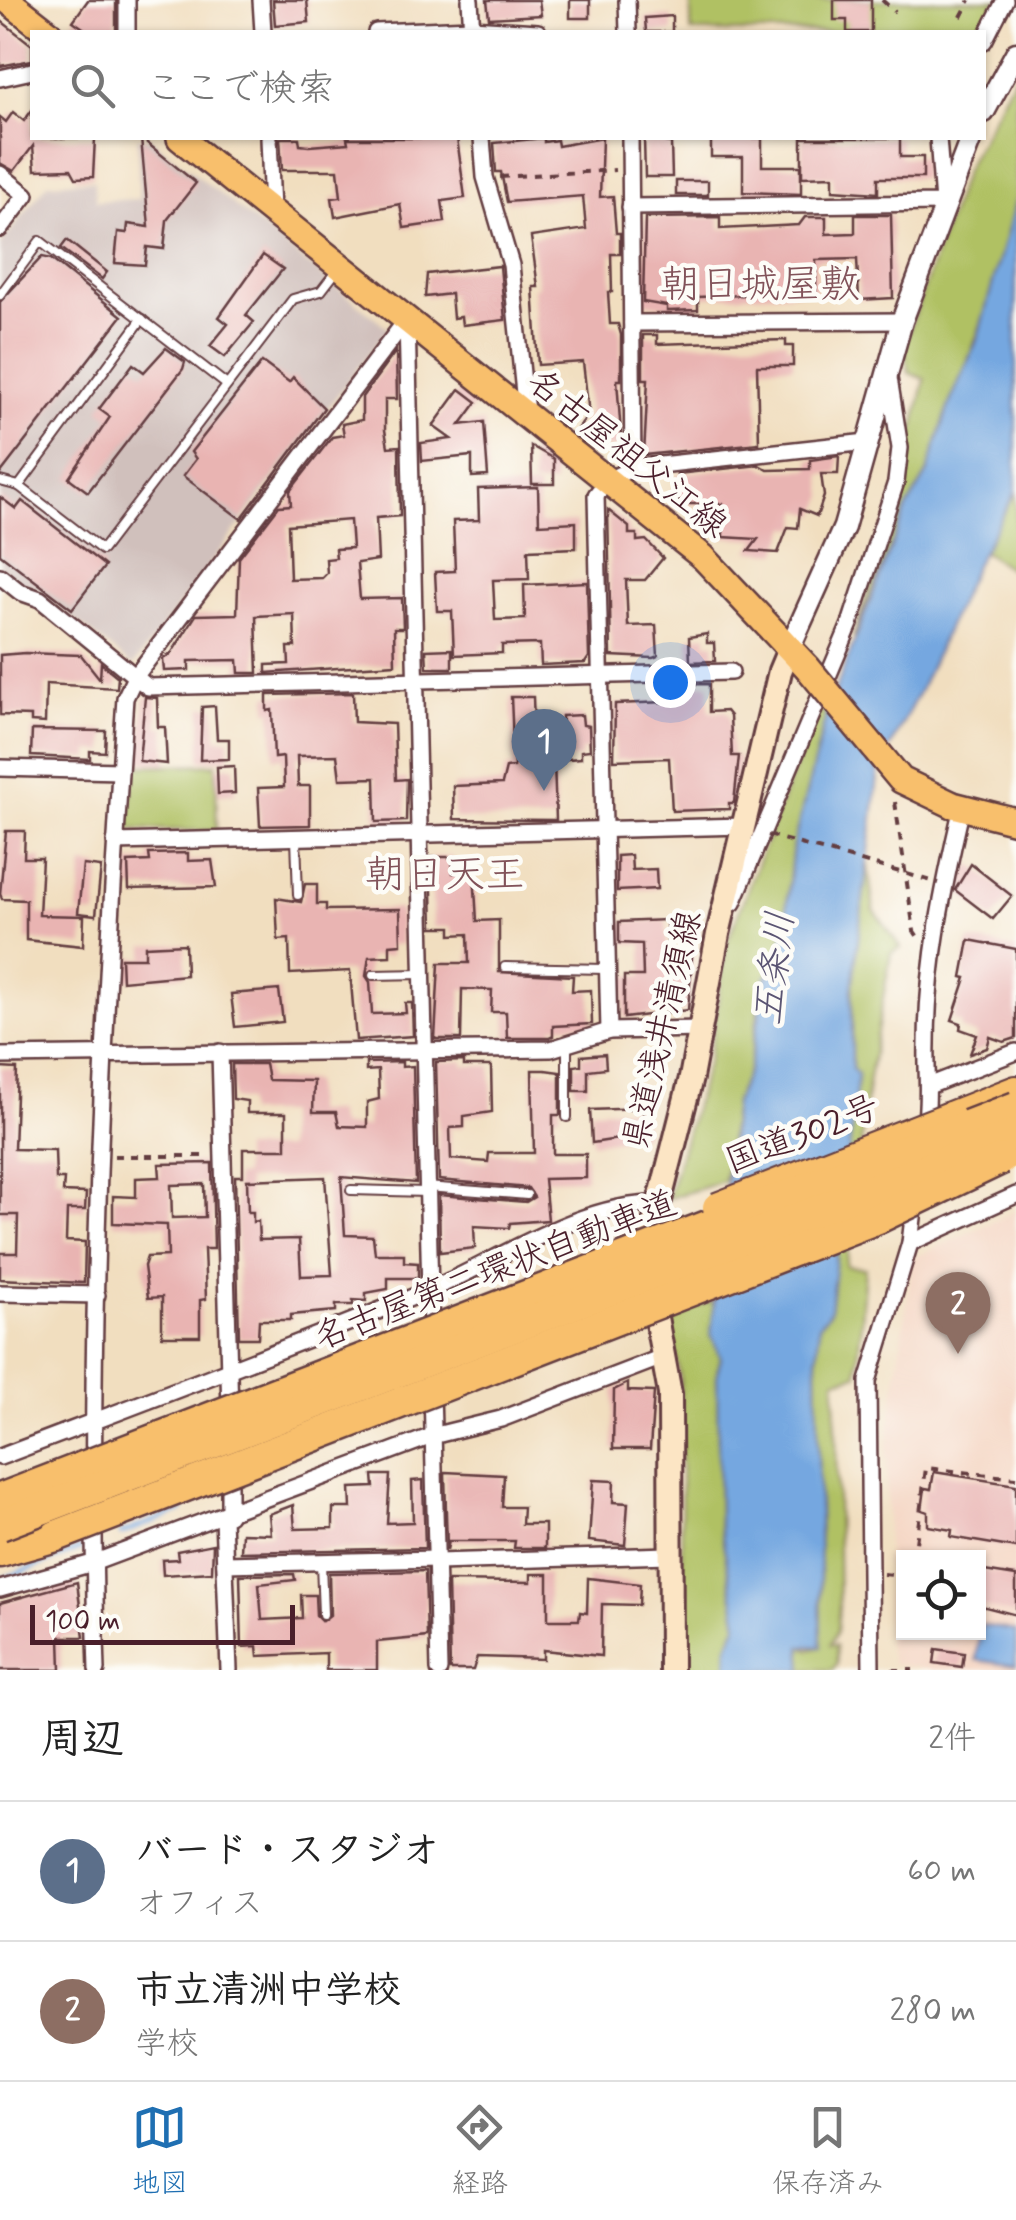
<!DOCTYPE html>
<html lang="ja">
<meta charset="utf-8">
<style>
:root{--surface:#fff;--page:#f6f6f6;--text:#222;--muted:#767676;--line:#e0e0e0;--accent:#1f6fb2}
body{margin:0;font-family:Mynerve,"Klee One",sans-serif;background:var(--page);color:var(--text)}
.controls{position:absolute;right:30px;bottom:30px;display:grid;overflow:hidden;border-radius:0px;box-shadow:0 2px 8px #0004}
.controls button{width:90px;height:90px;display:grid;place-items:center;padding:0;border:0;border-bottom:2px solid var(--line);background:var(--surface);color:var(--text);font:50px sans-serif}
.scale{position:absolute;left:30px;bottom:25px;width:265px;box-sizing:border-box;padding-left:10px;border:5px solid #4a1f2b;border-top:0;font-size:28px;line-height:35px;white-space:nowrap;color:#4a1f2b;-webkit-text-stroke:8px #fdfcf7;paint-order:stroke}
.you{position:absolute;left:670px;top:682px;width:35px;height:35px;margin:-25px;border:8px solid #fff;border-radius:50%;background:#1a73e8;box-shadow:0 0 0 15px #1a73e833}
.badge{display:grid;place-items:center;width:65px;height:65px;border-radius:50%;background:var(--accent);color:#fff;font-size:32px;font-weight:700}
.pin{position:absolute;translate:-50% -82px;filter:drop-shadow(0 2px 5px #0008)}
.pin::after{content:'';position:absolute;top:52px;width:35px;height:30px;background:inherit;clip-path:polygon(0 0,100% 0,50% 100%)}
.list{margin:0;padding:0;list-style:none}
h2{display:flex;justify-content:space-between;align-items:center;height:130px;margin:0;padding:0 40px;font-size:42px}
h2 small{font-size:32px;font-weight:400;color:var(--muted)}
.list li{display:grid;grid-template-columns:65px 1fr auto;gap:30px;align-items:center;box-sizing:border-box;height:140px;padding:0 40px;border-top:2px solid var(--line)}
.list b{display:block;font-size:38px;white-space:nowrap}
.list p{margin:0;font-size:32px;white-space:nowrap;color:var(--muted)}
.list em{font-size:32px;font-style:normal;color:var(--muted)}
.icon{flex:none;width:55px;height:55px;fill:none;stroke:currentColor;stroke-width:2;stroke-linecap:round;stroke-linejoin:round}
.map{position:relative;flex:none;width:1016px;height:1670px;overflow:hidden}
.search{position:absolute;background:var(--surface);box-shadow:0 2px 8px #0004;left:30px;right:30px;top:30px;height:110px;display:flex;align-items:center;gap:25px;box-sizing:border-box;padding:0 35px;border-radius:0px;color:var(--muted);font-size:38px}
.sheet{height:410px;background:var(--surface)}
nav{display:flex;justify-content:space-around;align-items:center;box-sizing:border-box;height:140px;border-top:2px solid var(--line);background:var(--surface);font-size:28px;color:var(--muted)}
nav a{display:grid;justify-items:center;gap:5px}
nav .on{color:var(--accent)}
.map>svg:first-child{display:block}
.built{fill:#f4d3c0;fill-rule:evenodd}
.industrial{fill:#d0c0bc}
.green{fill:#b0c164;stroke:#7d7048;stroke-width:2.5}
.water{fill:#74a7e0;stroke:#5f6386;stroke-width:2.5}
.lines{fill:none;stroke-linecap:round;stroke-linejoin:round}
.stream{stroke:#74a7e0;stroke-width:5}
.building{fill:#e9b4b2;fill-rule:evenodd}
.service-casing{stroke:#633c41;stroke-width:12}
.minor-casing{stroke:#633c41;stroke-width:20}
.tertiary-casing{stroke:#633c41;stroke-width:25}
.secondary-casing{stroke:#633c41;stroke-width:28}
.primary-casing{stroke:#633c41;stroke-width:30}
.trunk-casing{stroke:#633c41;stroke-width:32}
.motorway-casing{stroke:#633c41;stroke-width:35}
.path{stroke:#633c41;stroke-width:4;stroke-dasharray:8 8;stroke-linecap:butt}
.service{stroke:#fff;stroke-width:8}
.minor{stroke:#fff;stroke-width:15}
.tertiary{stroke:#fff;stroke-width:20}
.secondary{stroke:#fce5c4;stroke-width:22}
.primary{stroke:#f8bf6c;stroke-width:25}
.trunk{stroke:#f8bf6c;stroke-width:28}
.motorway{stroke:#f8bf6c;stroke-width:30}
.primary-bridge-casing{stroke:#633c41;stroke-width:30;stroke-linecap:butt}
.trunk-bridge-casing{stroke:#633c41;stroke-width:32;stroke-linecap:butt}
.motorway-bridge-casing{stroke:#633c41;stroke-width:35;stroke-linecap:butt}
.path-bridge{stroke:#633c41;stroke-width:4;stroke-dasharray:8 8;stroke-linecap:butt}
.primary-bridge{stroke:#f8bf6c;stroke-width:25}
.trunk-bridge{stroke:#f8bf6c;stroke-width:28}
.motorway-bridge{stroke:#f8bf6c;stroke-width:30}
.labels{text-anchor:middle;stroke-width:9;stroke-linejoin:round;paint-order:stroke}
.street-label{font-size:35px;fill:#4a1f2b;stroke:#fdfcf7}
.water-label{font-size:38px;font-style:italic;fill:#5b5573;stroke:#fdfcf7}
.quarter-label{font-size:40px;fill:#82535a;stroke:#fdfcf7}
</style>
<div class="map">
<svg width="1016" height="1670" viewBox="0 0 1016 1670">
<rect width="100%" height="100%" fill="#fdfcf7"/>
<filter id="ink" filterUnits="userSpaceOnUse"><feTurbulence type="fractalNoise" baseFrequency=".01" numOctaves="2"/><feDisplacementMap in="SourceGraphic" scale="20" xChannelSelector="R" yChannelSelector="G"/><feConvolveMatrix kernelMatrix="1 2 1 2 8 2 1 2 1" color-interpolation-filters="sRGB"/></filter>
<filter id="wash" filterUnits="userSpaceOnUse"><feTurbulence type="fractalNoise" baseFrequency=".0048" numOctaves="4" result="noise"/><feDisplacementMap in="SourceGraphic" scale="40" xChannelSelector="R" yChannelSelector="G"/><feGaussianBlur stdDeviation="2.25" result="paint"/><feColorMatrix in="noise" values="0 0 0 0 0 0 0 0 0 0 0 0 0 0 0 0 0 1.4 0 .05"/><feComposite in="paint" operator="in"/></filter>
<g filter="url(#wash)">
<rect width="100%" height="100%" fill="#f1debf"/>
<path class="built" d="M1016,1211V1670H931L892,1664L887,1643V1450L913,1258ZM904,1558H978V1632H904Z"/>
<polygon class="industrial" points="137,138 150,138 388,328 133,666 32,586 28,588 0,567 0,245 48,183 94,180 96,201 139,199"/>
<g class="green">
<polygon points="691,0 997,0 981,32 691,32"/>
<polygon points="1016,73 1016,199 993,291 927,474 905,511 853,638 900,489 925,379 909,373 904,346 965,170"/>
<polygon points="1016,491 1016,557 1010,569 983,551"/>
<polygon points="818,707 828,718 793,845 781,961 766,978 760,1002 749,1069 734,1103 724,1181 667,1199 709,1057 727,942"/>
<polygon points="216,764 217,831 129,829 134,766"/>
<polygon points="866,853 874,910 901,948 891,953 869,1078 846,1266 865,1268 857,1375 835,1380 839,1607 837,1631 830,1645 836,1645 837,1664 832,1670 803,1670 801,1645 810,1650 821,1647 817,1360 819,1325 830,1311 857,1075 852,1069 852,990"/>
<polygon points="714,1301 711,1334 721,1358 717,1372 719,1520 738,1623 728,1646 727,1670 683,1670 680,1376 669,1314"/>
</g>
<g class="water">
<polygon points="1016,199 1016,491 975,565 920,690 879,768 852,990 852,1069 858,1074 830,1311 819,1325 817,1360 821,1647 801,1646 803,1670 727,1670 728,1646 738,1623 719,1520 717,1372 721,1358 711,1334 734,1103 749,1069 766,978 781,961 793,845 827,712 905,511 927,474 949,405 977,340"/>
<polygon points="981,1625 1016,1631 1016,1666 976,1660"/>
</g>
<g class="lines">
<g class="stream">
<polyline points="121,1534 182,1510"/>
<polyline points="0,1580 80,1549"/>
</g>
</g>
<g id="blocks">
<g class="building">
<polygon points="88,0 116,0 116,32 89,32 73,21"/>
<polygon points="273,0 307,0 309,22 275,25"/>
<polygon points="487,0 539,0 541,15 489,18"/>
<rect x="570" y="0" width="20" height="18"/>
<polygon points="834,0 871,0 871,32 847,32 847,20 834,20"/>
<polygon points="672,16 672,32 646,32 645,18"/>
<polygon points="0,20 32,45 32,60 0,66"/>
<polygon points="32,110 32,138 95,138 93,177 76,178 71,169 35,170 33,146 14,171 0,163 0,117 6,122 13,112 24,121"/>
<polygon points="141,138 196,183 167,220 164,249 147,247 145,265 115,263 118,232 127,233 128,224 149,227"/>
<polygon points="280,138 299,138 300,145 309,146 348,143 347,138 457,138 465,198 442,201 445,222 404,228 400,204 335,217 332,198 341,197 338,170 282,170"/>
<polygon points="544,138 544,142 557,140 558,146 602,138 600,197 613,196 616,233 620,233 620,254 611,254 612,292 608,292 610,324 618,324 621,335 621,380 617,380 622,448 605,448 605,438 592,439 578,429 589,414 583,362 538,365 533,287 538,287 531,237 586,229 583,196 507,202 501,172 496,172 494,143"/>
<polygon points="644,138 671,143 672,177 645,177"/>
<polygon points="711,138 762,138 762,166 801,166 801,194 743,192 743,157 711,157"/>
<polygon points="802,138 900,138 900,157 923,157 923,178 878,178 878,193 833,190 833,176 802,177"/>
<rect x="676" y="181" width="32" height="14"/>
<polygon points="855,215 891,215 893,298 859,300 857,259 816,260 816,292 698,297 698,310 667,311 667,306 643,302 645,218 720,217 720,229 799,225 805,217 826,217 826,234 855,233"/>
<polygon points="67,240 107,272 102,279 61,248"/>
<polygon points="263,255 283,269 246,315 254,322 225,357 210,346 228,324 219,317"/>
<polygon points="42,257 51,259 122,316 0,474 0,302"/>
<polygon points="500,266 505,320 462,325 461,317 453,318 451,294 425,297 427,274"/>
<polygon points="643,335 657,335 657,344 786,340 786,346 793,346 793,366 757,366 759,443 644,455 648,379 643,379"/>
<polygon points="166,348 185,362 183,369 88,492 69,478 110,417 99,409 133,364 144,372"/>
<path d="M396,351L397,399H385V430L388,447L399,446L400,516L376,518L378,560L357,563L360,599L402,598L403,628H394L395,664L266,673V665L289,664L288,647H295L294,614L256,616L258,673H239L238,660L189,661V670L164,671L163,659L171,654L196,615L237,614L239,558L279,506L291,505L290,491L332,437L344,435L342,424L362,420V397ZM350,520L352,548L335,549L336,558L326,559L327,573L322,578L290,579L288,525Z"/>
<polygon points="262,362 289,382 293,377 324,408 241,519 183,476 196,459 191,452"/>
<polygon points="460,389 477,402 460,425 484,422 488,476 472,477 472,456 422,461 421,443 451,439 433,426"/>
<polygon points="531,446 554,459 554,484 532,484"/>
<polygon points="839,456 838,474 821,474 824,496 817,516 800,509 798,528 788,527 778,553 749,551 758,539 723,537 723,504 679,504 677,474 759,465 768,470 810,469 810,460"/>
<polygon points="538,487 539,524 576,522 576,548 528,550 529,579 493,580 495,620 525,619 524,585 587,582 589,657 585,663 541,665 540,644 502,645 502,653 454,655 452,611 437,611 435,572 455,571 453,521 479,520 478,489"/>
<polygon points="0,497 16,509 22,501 105,566 72,609 0,554"/>
<polygon points="608,510 629,527 629,534 637,534 637,541 646,540 663,558 645,580 626,580 628,626 656,625 658,656 653,658 611,656"/>
<polygon points="707,634 707,643 714,643 715,661 690,662 689,637"/>
<polygon points="452,649 452,668 427,668 426,650"/>
<polygon points="25,653 81,655 100,679 101,663 118,677 117,688 46,684 45,723 31,722 31,716 0,715 0,655"/>
<polygon points="709,684 709,712 726,711 730,716 732,756 739,756 734,803 729,803 729,809 672,811 669,758 614,760 615,704 666,702 665,685"/>
<polygon points="353,693 354,722 394,724 396,780 407,779 406,821 376,822 375,778 340,779 337,755 297,756 298,786 310,786 310,825 260,826 258,788 284,787 283,757 274,758 272,710 267,711 267,695"/>
<polygon points="145,697 157,698 158,727 165,727 167,764 139,761"/>
<polygon points="511,697 533,697 534,724 562,723 562,716 582,715 583,725 589,726 590,750 581,751 581,758 554,760 556,820 454,819 453,786 502,784 506,768 514,767"/>
<polygon points="215,706 217,739 229,739 229,759 200,760 202,707"/>
<polygon points="32,730 106,731 105,752 90,751 90,759 31,756"/>
<polygon points="234,766 235,793 218,794 217,767"/>
<polygon points="6,831 25,831 24,858 42,858 39,915 84,916 83,946 26,940 26,900 2,899 0,894"/>
<polygon points="188,853 188,861 212,860 216,887 129,889 128,862 150,861 149,854"/>
<polygon points="631,855 632,870 656,869 657,889 617,891 617,856"/>
<polygon points="431,857 452,857 453,873 474,872 477,921 499,920 499,972 573,976 572,991 591,990 592,1024 553,1026 553,1036 549,1038 507,1038 506,1012 491,1012 492,990 462,989 461,1039 435,1039 439,963 469,963 468,934 451,935 451,927 433,927"/>
<polygon points="971,864 1012,896 993,919 955,890"/>
<polygon points="83,865 101,867 96,915 78,913"/>
<polygon points="305,884 317,884 317,904 326,904 326,910 400,909 401,944 390,945 390,956 369,957 366,976 370,982 372,1014 406,1013 405,1003 412,1003 413,1036 356,1040 350,971 290,974 289,939 278,940 276,898 301,902"/>
<polygon points="666,920 668,956 692,957 688,1010 624,1018 624,976 643,976 642,944 619,943 619,922"/>
<polygon points="969,940 1016,949 1016,1038 1004,1042 990,1037 987,1048 970,1054 977,1035 960,1029 961,1023 952,1020 966,978 962,977"/>
<polygon points="185,944 186,975 122,981 121,958 145,958 145,946"/>
<polygon points="279,990 283,1022 235,1027 231,994"/>
<polygon points="605,1054 606,1068 588,1070 588,1091 574,1091 574,1066 581,1065 581,1056"/>
<polygon points="464,1061 464,1066 491,1066 492,1112 464,1116 464,1127 450,1128 451,1159 488,1162 489,1153 534,1153 532,1070 545,1070 560,1072 560,1115 553,1115 553,1154 586,1154 586,1178 544,1179 548,1220 510,1223 509,1228 474,1226 475,1248 440,1252 439,1195 526,1202 534,1197 528,1188 439,1180 436,1062"/>
<path d="M402,1062V1067L413,1066L416,1183L341,1177L345,1235L373,1236L375,1254H404V1262L418,1263V1278H388V1289L366,1293V1301L353,1300V1305H336V1311L291,1315V1320H259L258,1338H239L235,1176H243V1149H286V1113H247V1101L233,1099L232,1064H265L268,1080L314,1081L313,1112H336L339,1126L367,1127V1102L379,1099L378,1070L366,1071V1063ZM325,1177L332,1275L301,1276L299,1239L259,1240L258,1221L253,1222V1212H248L247,1180Z"/>
<polygon points="0,1068 17,1069 14,1149 55,1150 56,1179 64,1179 63,1192 86,1193 85,1210 67,1210 66,1241 85,1242 84,1283 0,1279 0,1253 17,1253 18,1215 0,1215"/>
<polygon points="643,1108 644,1135 592,1143 590,1110"/>
<path d="M212,1163L214,1249H204L206,1299L200,1300V1336H162V1297L148,1298L144,1266L147,1257L168,1256L167,1225L113,1223V1196L136,1197V1178L160,1177L159,1164ZM204,1184L205,1217L172,1218L171,1185Z"/>
<polygon points="628,1383 628,1391 654,1392 650,1449 613,1449 614,1390"/>
<polygon points="445,1472 504,1475 502,1507 523,1507 522,1524 545,1524 545,1548 514,1548 515,1541 449,1541 447,1550"/>
<polygon points="934,1472 1016,1485 1016,1548 951,1537 952,1530 928,1526 928,1512 922,1510 925,1488 931,1489"/>
<polygon points="373,1475 390,1475 387,1523 413,1522 412,1481 423,1480 425,1548 241,1552 242,1533 271,1534 269,1514 293,1505 295,1529 333,1528 333,1508 351,1508 350,1488 374,1487"/>
<polygon points="593,1480 614,1481 613,1502 628,1503 625,1545 589,1541"/>
<polygon points="213,1544 212,1572 163,1575 162,1560 178,1559 177,1551"/>
<polygon points="978,1570 1016,1576 1016,1615 978,1605"/>
<polygon points="425,1571 427,1637 377,1642 377,1670 326,1670 326,1653 258,1656 257,1646 242,1647 240,1575 294,1574 295,1580 259,1584 262,1620 302,1618 301,1595 315,1595 316,1615 322,1621 330,1615 329,1573"/>
<polygon points="531,1574 548,1574 548,1620 579,1620 580,1612 587,1613 588,1578 640,1584 639,1605 602,1604 601,1656 543,1650 543,1659 477,1657 473,1670 450,1670 448,1581 531,1582"/>
<polygon points="77,1582 84,1637 60,1637 61,1670 0,1670 0,1603"/>
<polygon points="936,1649 964,1653 962,1667 934,1663"/>
</g>
</g>
</g>
<g filter="url(#ink)">
<use href="#blocks" fill-opacity="0" stroke="#633c41" stroke-width="2.5"/>
<g class="lines">
<g class="service-casing">
<g id="service">
<polyline points="0,295 40,241 227,385"/>
<polyline points="142,319 19,486 102,550 293,299 321,291 338,269"/>
<polyline points="0,481 19,486"/>
<polyline points="296,838 298,895"/>
<polyline points="505,967 606,969"/>
<polyline points="373,975 423,974"/>
<polyline points="567,1044 567,1117"/>
<polyline points="427,1187 527,1195"/>
<polyline points="351,1190 427,1192"/>
<polyline points="321,1563 323,1614"/>
</g>
</g>
<g class="minor-casing">
<g id="minor">
<polyline points="127,0 127,32"/>
<polyline points="261,0 263,32"/>
<polyline points="470,0 472,32"/>
<polyline points="627,0 628,32"/>
<polyline points="376,32 471,28 538,32"/>
<polyline points="984,41 1005,0"/>
<polyline points="0,78 32,71"/>
<polyline points="269,138 272,211"/>
<polyline points="482,138 485,177 511,265 526,413"/>
<polyline points="0,174 26,195 0,229"/>
<polyline points="630,207 943,203 938,138"/>
<polyline points="407,319 431,1336"/>
<polyline points="632,323 902,321"/>
<polyline points="633,468 867,442"/>
<polyline points="0,576 20,592 40,599 148,687 731,672"/>
<polyline points="0,768 120,771"/>
<polyline points="115,842 745,826"/>
<polyline points="733,903 850,624 896,482 900,448 889,378"/>
<polyline points="609,1031 596,495 608,480 633,468 630,138"/>
<polyline points="220,1052 230,1411"/>
<polyline points="0,1056 551,1049 609,1031 701,1029"/>
<polyline points="931,1085 1016,1052"/>
<path d="M925,1128C930,1095 926,1075 927,1044C927,964 944,884 962,807"/>
<polyline points="910,1243 1016,1195"/>
<polyline points="0,1293 97,1295"/>
<polyline points="432,1389 439,1670"/>
<path d="M0,1457C142,1403 284,1350 425,1292C495,1263 579,1203 657,1204"/>
<polyline points="229,1515 229,1464"/>
<polyline points="223,1518 229,1670"/>
<polyline points="437,1562 669,1555"/>
<polyline points="225,1564 437,1559"/>
<polyline points="0,1589 93,1563 432,1436 501,1419 665,1356"/>
<path d="M97,1670C86,1346 103,1021 125,698L135,677L407,319"/>
<polyline points="871,1670 868,1381 910,1243 915,1201"/>
</g>
</g>
<g class="tertiary-casing">
<g id="tertiary">
<polyline points="984,112 1016,53"/>
<polyline points="790,647 844,527 902,321 971,138"/>
</g>
</g>
<g class="secondary-casing">
<g id="secondary">
<polyline points="645,1259 691,1078 718,934 780,671 790,647"/>
<polyline points="651,1290 670,1394 671,1670"/>
</g>
</g>
<g class="primary-casing">
<g id="primary">
<polyline points="7,0 48,32"/>
<polyline points="180,138 703,557 807,667"/>
<polyline points="953,805 1016,821"/>
</g>
</g>
<g class="trunk-casing">
<polyline id="trunk" points="950,1116 1016,1090"/>
</g>
<g class="motorway-casing">
<polyline id="motorway" points="0,1552 56,1536"/>
</g>
<g class="path">
<polyline points="882,0 895,12"/>
<polyline points="961,17 970,0"/>
<polyline points="500,177 615,170"/>
<polyline points="895,802 914,931 920,940"/>
<polyline points="114,1156 209,1156"/>
<polyline points="914,1558 926,1468 1016,1478"/>
<polyline points="883,1574 904,1576"/>
<polyline points="892,1670 913,1670"/>
</g>
<use href="#service" class="service"/>
<use href="#minor" class="minor"/>
<use href="#tertiary" class="tertiary"/>
<use href="#secondary" class="secondary"/>
<use href="#primary" class="primary"/>
<use href="#trunk" class="trunk"/>
<use href="#motorway" class="motorway"/>
<g class="primary-bridge-casing">
<polyline id="primary-bridge" points="807,667 901,780 953,805"/>
</g>
<g class="trunk-bridge-casing">
<polyline id="trunk-bridge" points="717,1207 950,1116"/>
</g>
<g class="motorway-bridge-casing">
<g id="motorway-bridge">
<polyline points="0,1499 1016,1107"/>
<polyline points="0,1525 1016,1134"/>
<polyline points="56,1536 878,1218 1001,1159"/>
</g>
</g>
<polyline class="path-bridge" points="768,835 939,883"/>
<use href="#primary-bridge" class="primary-bridge"/>
<use href="#trunk-bridge" class="trunk-bridge"/>
<use href="#motorway-bridge" class="motorway-bridge"/>
</g>
</g>
<g class="labels">
<g class="street-label">
<text transform="translate(628 452) rotate(39)" y="12">名古屋祖父江線</text>
<text transform="translate(661 1030) rotate(-77)" y="12">県道浅井清須線</text>
<text transform="translate(802 1133) rotate(-21)" y="12">国道302号</text>
<text transform="translate(495 1269) rotate(-21)" y="12">名古屋第二環状自動車道</text>
</g>
<g class="water-label">
<text transform="translate(773 968) rotate(-83)" y="13">五条川</text>
</g>
<g class="quarter-label">
<text x="760" y="297">朝日城屋敷</text>
<text x="445" y="887">朝日天王</text>
</g>
</g>
</svg>
<div class="controls">
<button><svg class="icon" aria-label="locate" viewBox="0 0 24 24"><circle cx="12" cy="12" r="6"/><path d="M12 2v4M12 18v4M2 12h4M18 12h4"/></svg></button>
</div>
<div class="scale">100 m</div>
<div class="you"></div>
<div class="pin badge" style="left:544px;top:791px;background:#5c6f8a">1</div>
<div class="pin badge" style="left:958px;top:1354px;background:#8d6e63">2</div>
<div class="search"><svg class="icon" aria-label="search" viewBox="0 0 24 24"><circle cx="10" cy="10" r="6"/><path d="M15 15l6 6"/></svg>ここで検索</div>
</div>
<section class="sheet">
<h2>周辺<small>2件</small></h2>
<ul class="list">
<li><span class="badge" style="background:#5c6f8a">1</span><div><b>バード・スタジオ</b><p>オフィス</p></div><em>60 m</em></li>
<li><span class="badge" style="background:#8d6e63">2</span><div><b>市立清洲中学校</b><p>学校</p></div><em>280 m</em></li>
</ul>
</section>
<nav>
<a class="on"><svg class="icon" aria-label="map" viewBox="0 0 24 24"><path d="M3 6l6-2 6 2 6-2v14l-6 2-6-2-6 2zM9 4v14M15 6v14"/></svg>地図</a>
<a><svg class="icon" aria-label="directions" viewBox="0 0 24 24"><path d="M12 3l9 9-9 9-9-9zM9 14v-3h6M13 9l2 2-2 2"/></svg>経路</a>
<a><svg class="icon" aria-label="saved" viewBox="0 0 24 24"><path d="M7 4h10v16l-5-4-5 4z"/></svg>保存済み</a>
</nav>
